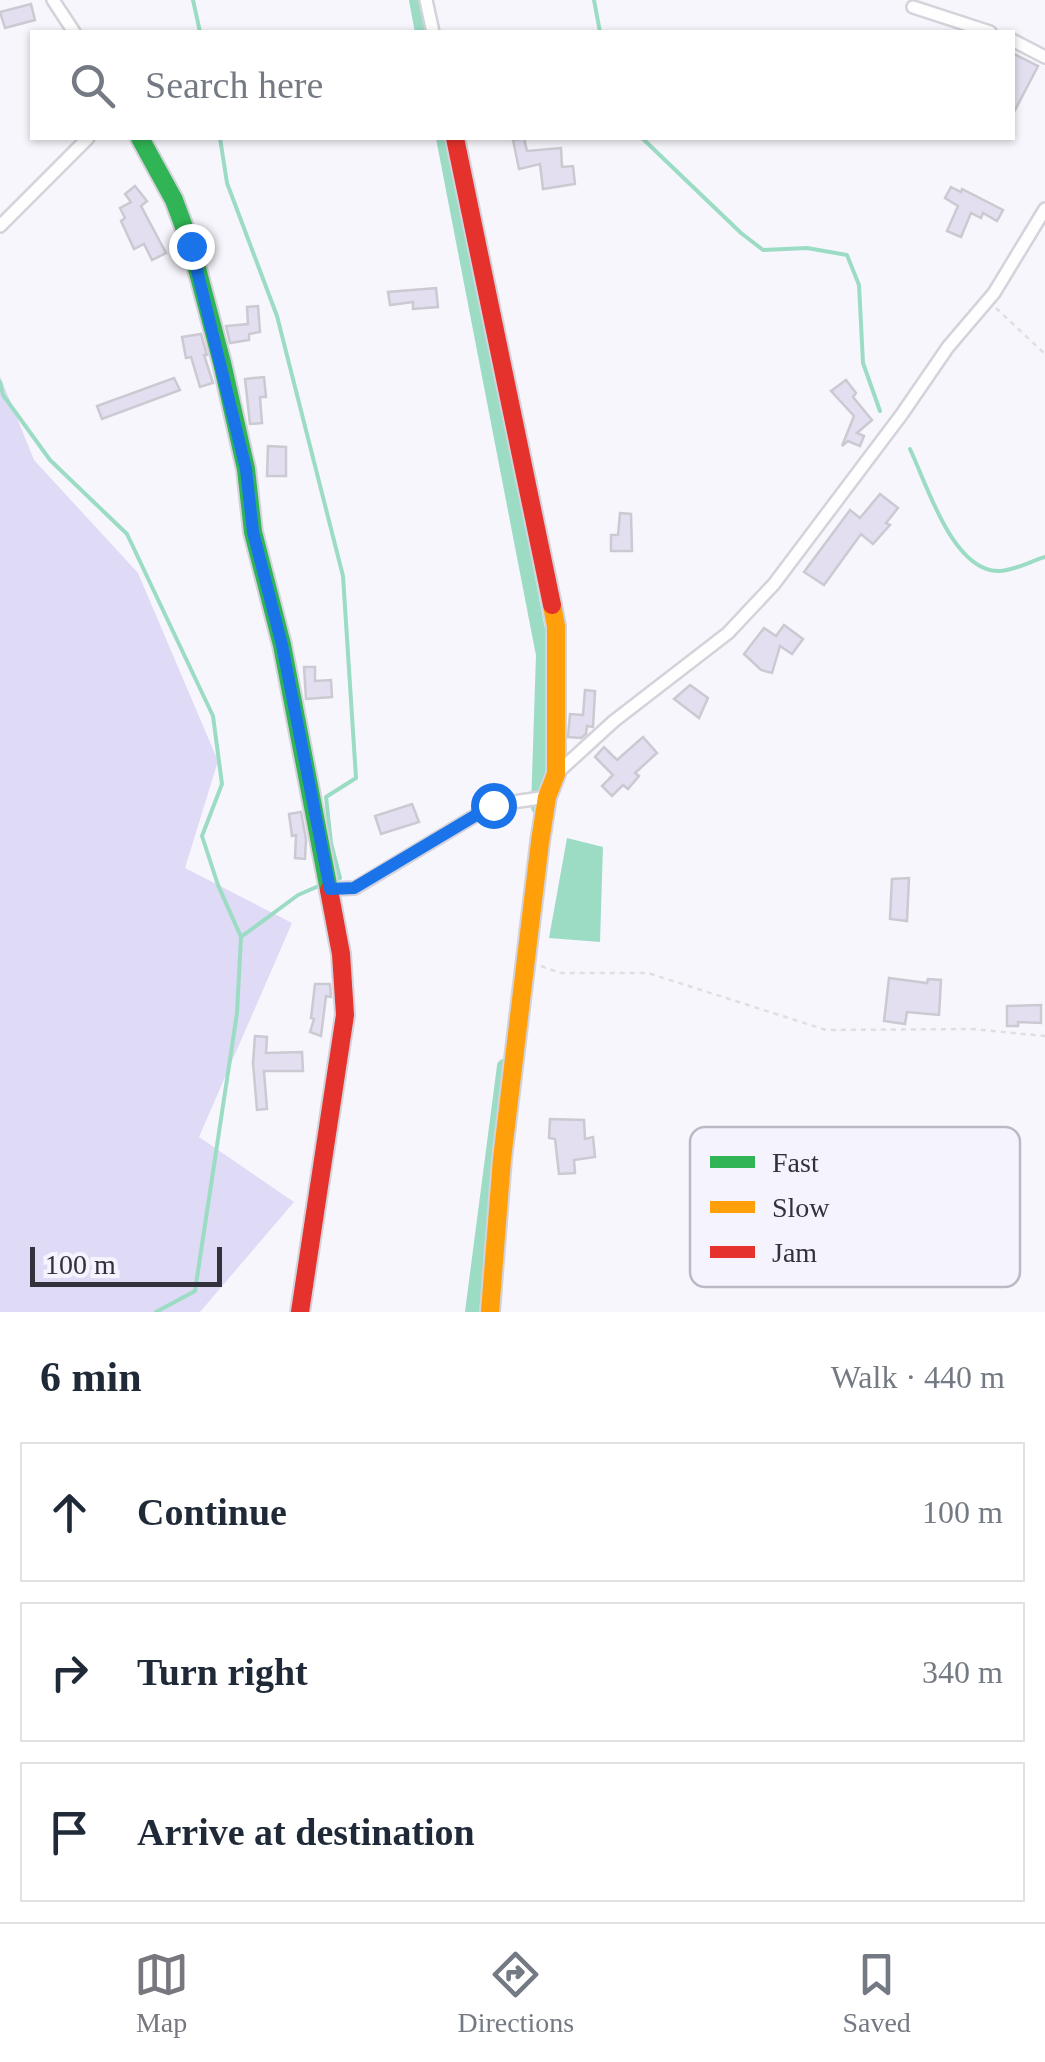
<!DOCTYPE html>
<meta charset="utf-8">
<style>
:root{--surface:#fff;--page:#f6f6f7;--text:#1f2937;--muted:#747a83;--line:#e0e1e3;--accent:#78767f}
body{margin:0;font-family:"Times New Roman",serif;background:var(--page);color:var(--text)}
.scale{position:absolute;left:30px;bottom:25px;width:192px;box-sizing:border-box;padding-left:10px;border:5px solid #33313b;border-top:0;font-size:28px;line-height:35px;white-space:nowrap;color:#33313b;-webkit-text-stroke:8px #f5f4fe;paint-order:stroke}
.stop{position:absolute;width:30px;height:30px;margin:-22px;border:8px solid #1a73e8;border-radius:50%;background:#fff}
.stop.end{background:#1a73e8;border-color:#fff;box-shadow:0 2px 10px #0008}
.list{margin:0;padding:0;list-style:none}
h2{display:flex;justify-content:space-between;align-items:center;height:130px;margin:0;padding:0 40px;font-size:42px}
h2 small{font-size:32px;font-weight:400;color:var(--muted)}
.list li{display:grid;grid-template-columns:65px 1fr auto;gap:30px;align-items:center;box-sizing:border-box;height:140px;margin:0 20px 20px;padding:0 20px;border:2px solid var(--line);border-radius:0px}
.list b{display:block;font-size:38px;white-space:nowrap}
.list em{font-size:32px;font-style:normal;color:var(--muted)}
.icon{flex:none;width:55px;height:55px;fill:none;stroke:currentColor;stroke-width:2;stroke-linecap:round;stroke-linejoin:round}
.map{position:relative;flex:none;width:1045px;height:1312px;overflow:hidden}
.search{position:absolute;background:var(--surface);box-shadow:0 2px 8px #0004;left:30px;right:30px;top:30px;height:110px;display:flex;align-items:center;gap:25px;box-sizing:border-box;padding:0 35px;border-radius:0px;color:var(--muted);font-size:38px}
.sheet{height:610px;background:var(--surface)}
nav{display:flex;justify-content:space-around;align-items:center;box-sizing:border-box;height:140px;border-top:2px solid var(--line);background:var(--surface);font-size:28px;color:var(--muted)}
nav a{display:grid;justify-items:center;gap:5px}
nav .on{color:var(--accent)}
.map>svg:first-child{display:block}
.green{fill:#dfdaf5}
.water{fill:#9cdcc5}
.lines{fill:none;stroke-linecap:round;stroke-linejoin:round}
.stream{stroke:#9cdcc5;stroke-width:4}
.canal{stroke:#9cdcc5;stroke-width:14}
.building{fill:#e3dff0;stroke:#cbc9d1;stroke-width:2.5}
.street-casing{stroke:#d4d2da;stroke-width:16}
.fast-casing{stroke:#d4d2da;stroke-width:22}
.slow-casing{stroke:#d4d2da;stroke-width:22}
.jam-casing{stroke:#d4d2da;stroke-width:22}
.path{stroke:#dfdfe2;stroke-width:2.5;stroke-dasharray:5 5;stroke-linecap:butt}
.street{stroke:#fefeff;stroke-width:11}
.fast{stroke:#30b455;stroke-width:18}
.slow{stroke:#ff9f0a;stroke-width:18}
.jam{stroke:#e5322d;stroke-width:18}
.route{stroke:#1a73e8;stroke-width:12}
.key{fill:#f5f4fe;stroke:#bbbac4;stroke-width:2.5}
.key-label{font-size:28px;fill:#33313b}
</style>
<div class="map">
<svg width="1045" height="1312" viewBox="0 0 1045 1312">
<rect width="100%" height="100%" fill="#f7f6fc"/>
<polygon class="green" points="0,376 34,460 138,573 218,761 185,868 292,923 199,1137 294,1202 200,1312 0,1312"/>
<polygon class="water" points="567,838 603,847 600,942 549,938"/>
<g class="lines">
<g class="stream">
<polyline points="193,0 200,32"/>
<polyline points="594,0 600,32"/>
<polyline points="220,138 227,183 277,316 343,576 356,778 326,797 331,843 340,878 334,880"/>
<polyline points="642,138 741,233 763,250 807,248 847,255 859,285 863,363 880,411"/>
<polyline points="0,382 3,395 50,460 127,534 213,716 222,784 202,836 218,885 241,937 237,1013 195,1291 156,1312"/>
<path d="M910,449C927,485 953,572 999,571C1014,571 1031,561 1045,557"/>
<polyline points="241,937 298,895 321,885"/>
</g>
<g class="canal">
<polyline points="416,0 422,32"/>
<polyline points="443,138 543,655 538,807"/>
<polyline points="472,1312 504,1066"/>
</g>
</g>
<g class="building">
<polygon points="31,4 35,20 5,28 0,12"/>
<polygon points="1012,53 1038,66 1012,116"/>
<polygon points="524,138 527,151 561,148 562,167 573,166 575,184 543,189 540,164 519,169 513,140"/>
<polygon points="135,186 147,201 141,206 166,253 152,260 144,244 134,249 121,221 125,218 120,208 131,202 125,194"/>
<polygon points="951,187 961,192 962,189 1003,210 997,221 983,213 981,218 971,213 961,237 947,231 958,206 945,198"/>
<polygon points="436,288 438,307 413,309 413,302 390,305 388,292"/>
<polygon points="258,306 260,332 249,334 249,340 230,343 226,326 248,324 247,307"/>
<polygon points="201,334 207,355 204,355 213,383 200,387 191,357 186,358 182,337"/>
<polygon points="264,377 266,397 260,397 262,423 250,424 245,379"/>
<polygon points="174,378 180,390 102,419 97,406"/>
<polygon points="846,380 856,393 853,397 872,420 857,433 864,436 860,446 848,441 842,446 854,416 831,391"/>
<polygon points="268,446 286,447 286,476 267,476"/>
<polygon points="880,494 898,508 886,523 890,525 873,544 861,534 824,585 804,572 850,510 860,518"/>
<polygon points="620,513 631,514 632,551 611,551 611,535 618,535"/>
<polygon points="784,625 803,639 792,654 780,646 772,673 761,670 744,654 764,628 776,636"/>
<polygon points="304,667 315,667 315,681 331,680 332,697 306,699"/>
<polygon points="690,685 708,698 699,718 674,699"/>
<polygon points="585,690 595,691 593,727 587,726 586,734 581,738 568,737 570,714 583,715"/>
<polygon points="643,737 657,753 635,773 639,776 628,789 623,785 612,796 602,786 613,775 595,757 604,747 617,760"/>
<polygon points="412,804 419,822 381,834 375,816"/>
<polygon points="301,812 306,839 305,859 295,858 296,835 292,836 289,814"/>
<polygon points="909,878 907,921 890,919 892,879"/>
<polygon points="889,978 927,983 928,979 941,980 939,1015 907,1012 905,1024 884,1021"/>
<polygon points="315,984 330,984 331,997 326,996 321,1036 310,1032 314,1019 311,1018"/>
<polygon points="1041,1005 1041,1023 1018,1022 1018,1026 1007,1026 1007,1006"/>
<polygon points="255,1036 267,1037 266,1053 302,1052 303,1071 264,1071 267,1109 257,1110 253,1063"/>
<polygon points="550,1119 584,1120 585,1139 593,1137 595,1157 574,1160 575,1173 559,1174 555,1139 549,1138"/>
</g>
<g class="lines">
<g class="street-casing">
<g id="street">
<polyline points="53,0 74,32"/>
<polyline points="426,0 433,32"/>
<polyline points="913,7 990,32"/>
<polyline points="1012,40 1045,57"/>
<polyline points="0,226 88,138"/>
<polyline points="556,774 614,721 728,633 774,584 902,414 948,347 994,293 1045,209"/>
<polyline points="330,889 355,888 493,805 547,797"/>
</g>
</g>
<g class="fast-casing">
<polyline id="fast" points="140,138 174,200 191,246 222,363 246,469 253,532 282,645 329,890"/>
</g>
<g class="slow-casing">
<polyline id="slow" points="490,1312 502,1159 540,842 547,797 556,774 556,626 552,605"/>
</g>
<g class="jam-casing">
<g id="jam">
<polyline points="455,138 552,605"/>
<polyline points="300,1312 345,1015 341,954 329,890"/>
</g>
</g>
<g class="path">
<polyline points="996,308 1045,354"/>
<polyline points="541,966 560,973 648,973 826,1030 972,1029 1045,1036"/>
</g>
<use href="#street" class="street"/>
<use href="#fast" class="fast"/>
<use href="#slow" class="slow"/>
<use href="#jam" class="jam"/>
</g>
<g class="lines">
<polyline class="route" points="191,246 246,469 253,532 282,645 330,889 354,888 493,805"/>
</g>
<rect x="690" y="1127" width="330" height="160" rx="15" class="key"/>
<rect x="710" y="1156" width="45" height="12" fill="#30b455"/>
<rect x="710" y="1201" width="45" height="12" fill="#ff9f0a"/>
<rect x="710" y="1246" width="45" height="12" fill="#e5322d"/>
<g class="key-label">
<text x="772" y="1172">Fast</text>
<text x="772" y="1217">Slow</text>
<text x="772" y="1262">Jam</text>
</g>
</svg>
<div class="scale">100 m</div>
<div class="stop" style="left:493px;top:805px"></div>
<div class="stop end" style="left:191px;top:246px"></div>
<div class="search"><svg class="icon" aria-label="search" viewBox="0 0 24 24"><circle cx="10" cy="10" r="6"/><path d="M15 15l6 6"/></svg>Search here</div>
</div>
<section class="sheet">
<h2>6 min<small>Walk · 440 m</small></h2>
<ul class="list">
<li><svg class="icon" aria-label="ahead" viewBox="0 0 24 24"><path d="M12 20V5M6 11l6-6 6 6"/></svg><div><b>Continue</b></div><em>100 m</em></li>
<li><svg class="icon" aria-label="right" viewBox="0 0 24 24"><path d="M7 20v-9h11M14 6l5 5-5 5"/></svg><div><b>Turn right</b></div><em>340 m</em></li>
<li><svg class="icon" aria-label="arrive" viewBox="0 0 24 24"><path d="M6 21V4h12l-3 4 3 4H6"/></svg><div><b>Arrive at destination</b></div></li>
</ul>
</section>
<nav>
<a class="on"><svg class="icon" aria-label="map" viewBox="0 0 24 24"><path d="M3 6l6-2 6 2 6-2v14l-6 2-6-2-6 2zM9 4v14M15 6v14"/></svg>Map</a>
<a><svg class="icon" aria-label="directions" viewBox="0 0 24 24"><path d="M12 3l9 9-9 9-9-9zM9 14v-3h6M13 9l2 2-2 2"/></svg>Directions</a>
<a><svg class="icon" aria-label="saved" viewBox="0 0 24 24"><path d="M7 4h10v16l-5-4-5 4z"/></svg>Saved</a>
</nav>
